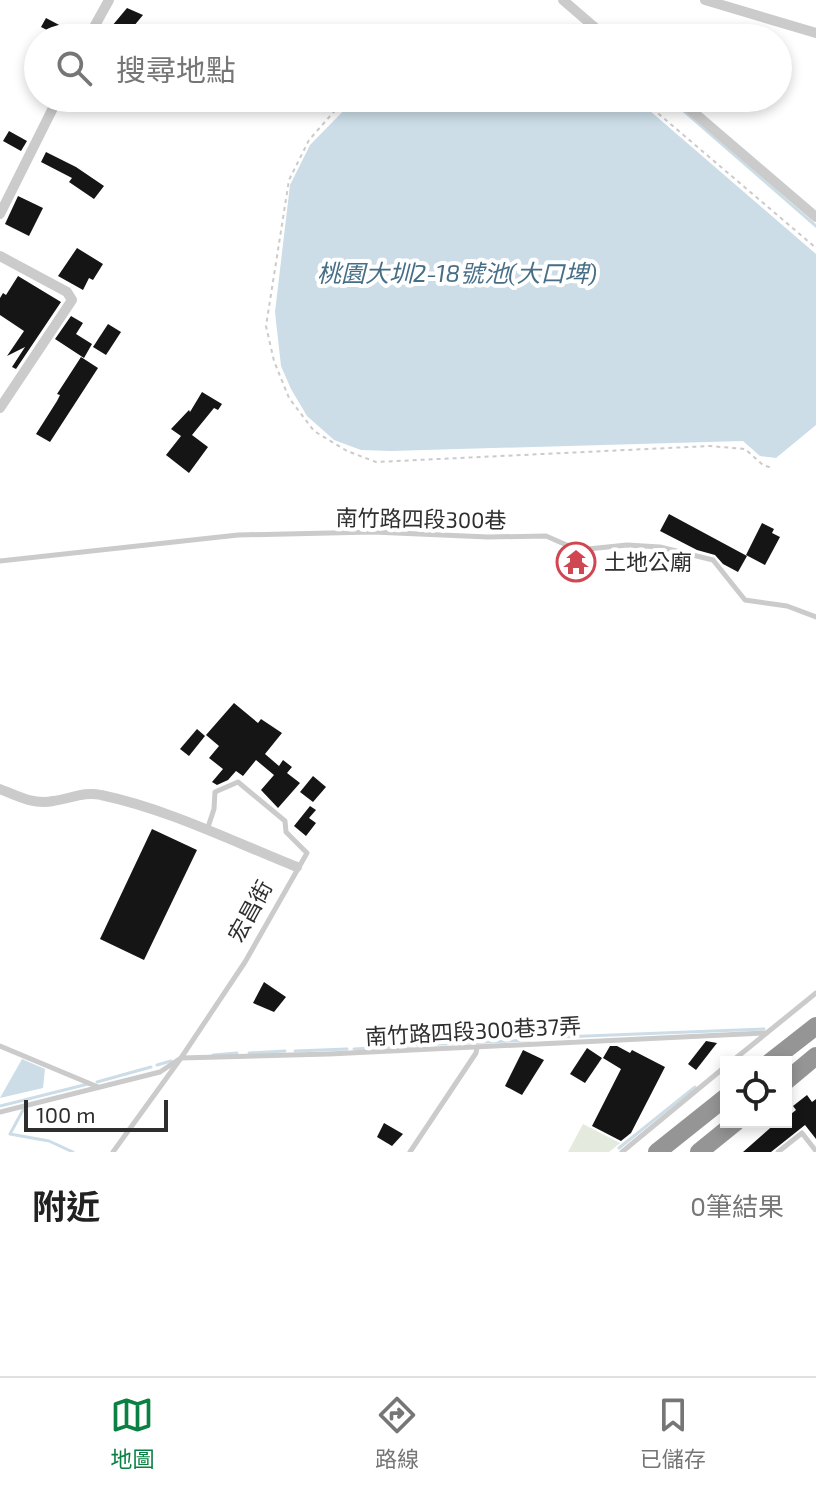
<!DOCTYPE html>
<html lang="zh-TW">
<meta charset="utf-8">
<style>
:root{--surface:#fff;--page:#f2f2f2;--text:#222;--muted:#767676;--line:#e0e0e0;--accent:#0b8043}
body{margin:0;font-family:"Exo 2","Noto Sans TC",sans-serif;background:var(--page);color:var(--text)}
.controls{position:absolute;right:24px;bottom:24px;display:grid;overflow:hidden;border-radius:0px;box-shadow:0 4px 12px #0003}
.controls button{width:72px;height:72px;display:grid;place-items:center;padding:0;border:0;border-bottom:2px solid var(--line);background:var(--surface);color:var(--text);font:40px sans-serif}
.scale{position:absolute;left:24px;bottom:20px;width:144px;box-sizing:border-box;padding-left:8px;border:4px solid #2e2e2e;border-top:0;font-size:22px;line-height:28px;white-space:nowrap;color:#2e2e2e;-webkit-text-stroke:6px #fff;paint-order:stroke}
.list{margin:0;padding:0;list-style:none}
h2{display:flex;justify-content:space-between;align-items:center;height:104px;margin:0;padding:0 32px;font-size:34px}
h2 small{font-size:26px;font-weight:400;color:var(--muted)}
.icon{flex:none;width:44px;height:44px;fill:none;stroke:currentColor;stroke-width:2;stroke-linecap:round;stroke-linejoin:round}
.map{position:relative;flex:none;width:816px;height:1152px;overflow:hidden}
.search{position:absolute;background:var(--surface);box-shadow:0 4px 12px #0003;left:24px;right:24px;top:24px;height:88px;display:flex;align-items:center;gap:20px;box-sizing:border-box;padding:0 28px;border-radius:44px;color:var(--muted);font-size:30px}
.sheet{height:224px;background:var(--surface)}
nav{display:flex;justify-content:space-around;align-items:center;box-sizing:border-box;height:112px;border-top:2px solid var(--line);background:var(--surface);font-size:22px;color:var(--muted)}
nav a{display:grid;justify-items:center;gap:4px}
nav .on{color:var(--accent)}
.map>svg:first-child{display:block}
.green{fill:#e4eade}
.water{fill:#ccdde7}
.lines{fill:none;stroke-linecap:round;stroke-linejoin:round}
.stream{stroke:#ccdde7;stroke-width:3}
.building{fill:#151515}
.path{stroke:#cbcbcb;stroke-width:2;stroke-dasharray:4 4;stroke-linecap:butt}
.lane{stroke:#cbcbcb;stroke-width:5}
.street{stroke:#cbcbcb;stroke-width:10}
.highway{stroke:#959595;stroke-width:18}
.labels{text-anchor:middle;stroke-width:8;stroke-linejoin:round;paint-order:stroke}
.street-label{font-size:22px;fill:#2e2e2e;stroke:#fff}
.poi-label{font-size:22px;fill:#2e2e2e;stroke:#fff;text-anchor:start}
.water-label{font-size:24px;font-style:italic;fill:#466e86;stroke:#fff}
</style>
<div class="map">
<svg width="816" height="1152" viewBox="0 0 816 1152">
<rect width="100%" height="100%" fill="#fff"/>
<polygon class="green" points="583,1124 620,1143 609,1152 568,1152"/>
<g class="water">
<polygon points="356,98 635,98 816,254 816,425 776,458 760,456 743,441 391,451 361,450 334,440 307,416 291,389 281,366 275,312 290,185 310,145"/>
<polygon points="22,1059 45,1069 43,1088 0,1098"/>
</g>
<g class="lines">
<g class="stream">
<polyline points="669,98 816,226"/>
<polyline points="561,1037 764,1029"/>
<polyline points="417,1045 530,1040"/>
<polyline points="354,1049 411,1046"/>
<polyline points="295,1051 347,1049"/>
<polyline points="249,1053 285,1051"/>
<polyline points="213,1055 237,1053"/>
<polyline points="157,1065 171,1061"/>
<polyline points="97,1082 151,1067"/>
<polyline points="0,1106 88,1084"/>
<polyline points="23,1110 10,1134 49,1141 73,1152"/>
<polyline points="619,1148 695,1087"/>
</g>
</g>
<g class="building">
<polygon points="127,8 143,15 124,38 102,38"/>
<polygon points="46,18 80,36 80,38 63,38 41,27"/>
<polygon points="9,131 27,141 21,151 3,141"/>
<polygon points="46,152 76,167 104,186 94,199 69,182 72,178 41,162"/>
<polygon points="18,196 43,208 29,236 5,224"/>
<polygon points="77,248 103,264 93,280 89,278 83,290 58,276"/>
<polygon points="18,276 61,302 16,369 12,367 25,347 7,356 24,331 0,315 0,298 3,293 6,295"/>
<polygon points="71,316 83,323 76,334 92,344 84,358 55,339"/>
<polygon points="108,324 121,332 106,355 93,347"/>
<polygon points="81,357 98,368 50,442 36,434 57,401 60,395 57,394"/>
<polygon points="202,392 222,404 218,410 214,408 192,435 208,447 189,473 166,455 181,436 171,429 189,410 190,412"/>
<polygon points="669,514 747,556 738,572 723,564 715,555 697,550 660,531"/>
<polygon points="762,523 774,529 772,533 780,537 765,565 746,555"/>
<polygon points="234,703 258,723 261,719 282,733 265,754 279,766 283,760 292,767 287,773 300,783 278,808 261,790 274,775 256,760 243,776 236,771 228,780 217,785 212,782 223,769 209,758 219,746 206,735"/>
<polygon points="197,729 205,736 189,756 180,749"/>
<polygon points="313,776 326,787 313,802 300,792"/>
<polygon points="310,806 316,810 309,818 316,823 306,836 294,826"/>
<polygon points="152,829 197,850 144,960 100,939"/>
<polygon points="264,982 286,997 274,1012 253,1003"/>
<polygon points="706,1041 717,1043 696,1070 688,1064"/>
<polygon points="610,1046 617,1046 630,1053 632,1050 665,1067 631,1133 621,1141 592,1126 621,1069 603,1058"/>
<polygon points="587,1048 602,1058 585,1083 570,1074"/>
<polygon points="523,1050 544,1060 522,1095 505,1086"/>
<polygon points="807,1095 812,1102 816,1099 816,1139 805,1125 771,1152 743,1152 777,1122 786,1122 786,1118 796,1110 793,1106"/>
<polygon points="384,1123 403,1134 392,1146 377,1137"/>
</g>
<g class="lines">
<g class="path">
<path d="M434,38C477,25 518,26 560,38"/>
<polyline points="346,98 309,140 289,180 266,326 274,361 289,398 314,431 347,451 376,462 710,446 745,449 763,465 772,468"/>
<polyline points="640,98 816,248"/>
</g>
<g class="lane">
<polyline points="0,561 238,535 373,532 488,537 546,536 578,550 627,545 660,547 713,560 745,600 787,606 816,617"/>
<polyline points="0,1046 98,1087"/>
<polyline points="731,1062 816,993"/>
<polyline points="0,1112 160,1072 181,1058 329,1054 766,1033"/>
<polyline points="113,1152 181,1058 245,962 307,853 286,832 285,821 238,782 215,792 214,809 207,830"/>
<polyline points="410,1152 476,1053 477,1047"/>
<polyline points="622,1152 726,1066"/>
<polyline points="778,1152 802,1133 816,1151"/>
</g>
<g class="street">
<polyline points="563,0 607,38"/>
<polyline points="705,0 816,33"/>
<polyline points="88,38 109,0"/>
<polyline points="677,98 816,217"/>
<polyline points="0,214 58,98"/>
<polyline points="0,256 67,292 72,300 0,408"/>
<path d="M0,789C17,796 34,805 53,801C70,799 84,791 101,795C168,809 234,842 297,867"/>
</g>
<g class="highway">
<polyline points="770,1062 816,1026"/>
<polyline points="786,1081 816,1056"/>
<polyline points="657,1152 726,1097"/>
<polyline points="699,1152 736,1122"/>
</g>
</g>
<defs>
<g id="temple-ring" transform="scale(2)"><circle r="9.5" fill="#fff" stroke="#d04651" stroke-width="1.5"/><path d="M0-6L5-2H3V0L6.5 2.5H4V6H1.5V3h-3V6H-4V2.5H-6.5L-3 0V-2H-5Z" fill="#d04651"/></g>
</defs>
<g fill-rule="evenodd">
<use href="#temple-ring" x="576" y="562"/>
</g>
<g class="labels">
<g class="street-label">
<text transform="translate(421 519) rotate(1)" y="8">南竹路四段300巷</text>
<text transform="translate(250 911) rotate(-61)" y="8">宏昌街</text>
<text transform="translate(473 1031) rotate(-3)" y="8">南竹路四段300巷37弄</text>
</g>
<g class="poi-label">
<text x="604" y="570">土地公廟</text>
</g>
<g class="water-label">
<text x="457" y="282">桃園大圳2-18號池(大口埤)</text>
</g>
</g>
</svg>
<div class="controls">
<button><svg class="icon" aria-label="locate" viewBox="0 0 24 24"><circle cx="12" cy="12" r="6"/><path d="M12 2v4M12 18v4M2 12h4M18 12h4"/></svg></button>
</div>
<div class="scale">100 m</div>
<div class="search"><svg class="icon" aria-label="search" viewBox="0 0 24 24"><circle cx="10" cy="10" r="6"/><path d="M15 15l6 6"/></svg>搜尋地點</div>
</div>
<section class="sheet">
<h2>附近<small>0筆結果</small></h2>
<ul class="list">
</ul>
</section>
<nav>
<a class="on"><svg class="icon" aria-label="map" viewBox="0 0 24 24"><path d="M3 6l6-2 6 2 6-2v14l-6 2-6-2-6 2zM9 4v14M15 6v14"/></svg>地圖</a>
<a><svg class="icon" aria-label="directions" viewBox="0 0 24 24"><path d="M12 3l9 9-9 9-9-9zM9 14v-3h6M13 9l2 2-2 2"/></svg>路線</a>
<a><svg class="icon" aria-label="saved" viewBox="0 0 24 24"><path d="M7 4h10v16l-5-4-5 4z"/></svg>已儲存</a>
</nav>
